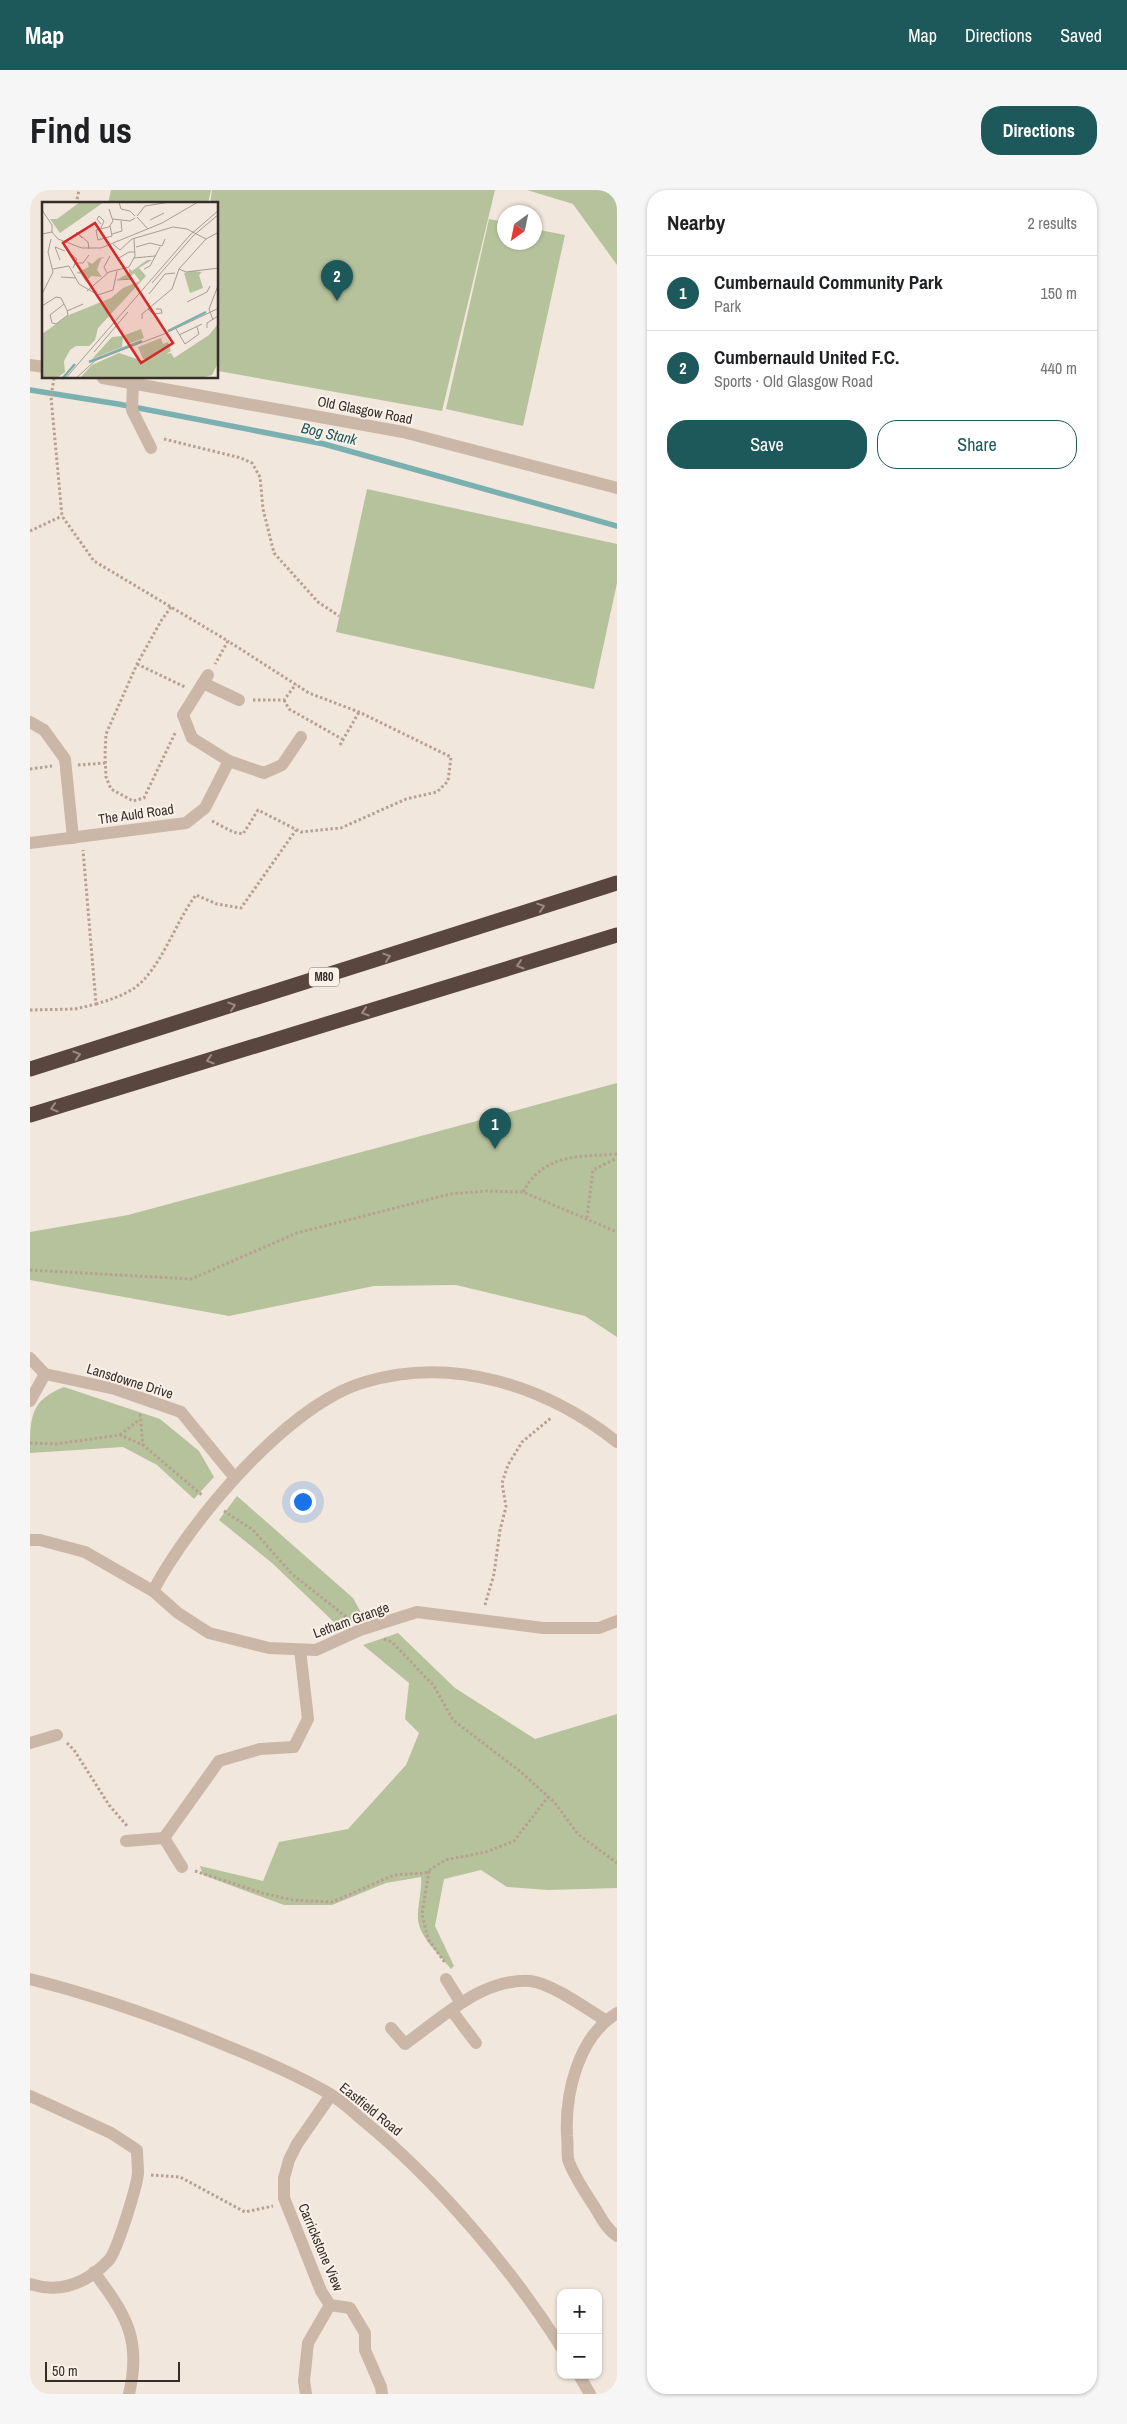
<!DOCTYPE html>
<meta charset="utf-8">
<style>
:root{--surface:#fff;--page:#f6f6f6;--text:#202124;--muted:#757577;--line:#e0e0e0;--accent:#1d585a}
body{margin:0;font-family:"Archivo Narrow",sans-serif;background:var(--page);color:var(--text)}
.controls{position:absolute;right:15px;bottom:15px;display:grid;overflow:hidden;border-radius:10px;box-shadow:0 1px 4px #0004}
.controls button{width:45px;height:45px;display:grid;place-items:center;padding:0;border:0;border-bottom:1px solid var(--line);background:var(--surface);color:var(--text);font:25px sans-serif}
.compass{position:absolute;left:467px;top:15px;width:45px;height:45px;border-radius:50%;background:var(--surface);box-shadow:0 1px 4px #0004;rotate:213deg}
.scale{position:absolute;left:15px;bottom:12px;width:135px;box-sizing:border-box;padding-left:5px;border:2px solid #372c28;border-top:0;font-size:14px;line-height:18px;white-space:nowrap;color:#372c28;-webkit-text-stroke:4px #faf1e9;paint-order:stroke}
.you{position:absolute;left:272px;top:1311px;width:18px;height:18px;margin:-12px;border:4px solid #fff;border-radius:50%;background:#1a73e8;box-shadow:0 0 0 8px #1a73e833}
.badge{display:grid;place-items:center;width:32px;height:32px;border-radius:50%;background:var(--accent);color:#fff;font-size:16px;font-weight:700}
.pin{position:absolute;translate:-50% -41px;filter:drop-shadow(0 1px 2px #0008)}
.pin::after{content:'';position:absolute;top:26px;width:18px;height:15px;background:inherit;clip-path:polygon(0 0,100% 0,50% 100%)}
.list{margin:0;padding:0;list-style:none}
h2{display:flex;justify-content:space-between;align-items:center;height:65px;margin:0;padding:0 20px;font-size:21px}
h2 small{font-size:16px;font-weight:400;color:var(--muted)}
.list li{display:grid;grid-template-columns:32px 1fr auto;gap:15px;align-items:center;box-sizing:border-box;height:75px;padding:0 20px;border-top:1px solid var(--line)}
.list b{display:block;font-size:19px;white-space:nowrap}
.list p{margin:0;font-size:16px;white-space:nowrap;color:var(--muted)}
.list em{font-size:16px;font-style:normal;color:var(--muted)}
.actions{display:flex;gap:10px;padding:15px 20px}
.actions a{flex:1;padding:11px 0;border:1px solid var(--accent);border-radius:20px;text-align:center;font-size:18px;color:var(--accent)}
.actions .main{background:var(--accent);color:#fff}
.map{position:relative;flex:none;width:587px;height:2204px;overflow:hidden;border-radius:20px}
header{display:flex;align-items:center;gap:30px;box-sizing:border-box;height:70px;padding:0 25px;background:var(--accent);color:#fff}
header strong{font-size:24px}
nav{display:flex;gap:28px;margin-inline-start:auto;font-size:18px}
.intro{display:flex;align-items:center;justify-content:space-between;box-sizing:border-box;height:120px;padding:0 30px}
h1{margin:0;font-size:35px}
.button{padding:12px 22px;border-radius:20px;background:var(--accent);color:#fff;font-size:18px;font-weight:700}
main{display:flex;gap:30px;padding:0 30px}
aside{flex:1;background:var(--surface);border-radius:20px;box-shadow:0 1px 4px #0004}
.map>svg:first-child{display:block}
.green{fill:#b6c29c}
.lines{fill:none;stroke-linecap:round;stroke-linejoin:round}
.stream{stroke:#7bb0b0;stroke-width:5.5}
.path{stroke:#b7a092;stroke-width:3;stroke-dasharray:2.5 2.5;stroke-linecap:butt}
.minor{stroke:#cbb7a8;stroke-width:12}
.highway{stroke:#58463f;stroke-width:15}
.oneway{stroke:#998a83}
.labels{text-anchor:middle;stroke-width:4;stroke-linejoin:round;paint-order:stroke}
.shield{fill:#faf1e9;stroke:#726762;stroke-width:1}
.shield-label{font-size:12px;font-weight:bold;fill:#372c28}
.street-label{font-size:14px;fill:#372c28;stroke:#faf1e9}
.water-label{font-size:15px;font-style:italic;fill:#1d585a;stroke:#faf1e9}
.inset-river{fill:none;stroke:#7bb0b0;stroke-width:2.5}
.inset-road{fill:none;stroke:#a79c94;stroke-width:1}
.view{fill:#d62828;fill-opacity:0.15;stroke:#d62828;stroke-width:2.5}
.inset-edge{fill:none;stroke:#372c28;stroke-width:2.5}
</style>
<header>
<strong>Map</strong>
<nav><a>Map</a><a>Directions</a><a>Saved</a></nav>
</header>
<div class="intro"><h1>Find us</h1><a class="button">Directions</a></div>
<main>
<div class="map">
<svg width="587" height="2204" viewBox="0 0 587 2204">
<rect width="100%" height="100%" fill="#f2e7dc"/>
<g class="green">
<polygon points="81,0 181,0 178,14 78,14"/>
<polygon points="182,0 465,0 412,221 188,181 188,14 180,14"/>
<polygon points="497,0 587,0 587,75 543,14"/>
<polygon points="459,29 474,32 474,52 504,52 505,39 535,45 493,236 416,219"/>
<polygon points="337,299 587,354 587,393 564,499 306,442"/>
<polygon points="587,893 587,1147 555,1126 426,1095 344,1096 199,1126 0,1090 0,1042 98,1025"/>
<path d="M34,1197L130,1229L169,1261L184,1287L164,1309L127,1275L93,1257L0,1263C0,1228 0,1210 34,1197Z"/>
<polygon points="207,1306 323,1408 334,1428 308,1436 242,1373 189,1330"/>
<path d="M368,1443L425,1498L505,1549L587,1524V1698L518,1700L477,1697L451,1680L414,1689L405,1736L424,1776L421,1779C410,1765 390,1748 388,1730C387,1717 392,1701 391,1687L356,1693L302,1715H254L173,1685L170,1676L233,1691L249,1652L318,1639L376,1575L389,1543L375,1529L379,1493L333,1455Z"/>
</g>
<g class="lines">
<polyline class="stream" points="0,200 88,214 294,254 587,336"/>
<g class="path">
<polyline points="46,14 49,0"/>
<polyline points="24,188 21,207 32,326 64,371 198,451 185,474"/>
<polyline points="134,249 211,268 222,273 230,287 233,319 244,363 288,412 309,426"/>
<polyline points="0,341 32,326"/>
<polyline points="141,417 131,431 107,474 76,544 75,565 76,587 81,599 103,611 114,608 145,543"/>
<polyline points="107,474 155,497"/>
<polyline points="223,510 254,510 266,494"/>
<polyline points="254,510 259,519 312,549"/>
<polyline points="310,555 329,522"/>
<polyline points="48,575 75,573"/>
<polyline points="0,579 22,576"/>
<polyline points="182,631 203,642 213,644 228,620 271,642 311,638 376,609 407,602 418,591 421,567 329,522 279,503 198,451"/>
<path d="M66,814C79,810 92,806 103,799C131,780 145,732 166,705L187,714L211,718L266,640"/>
<polyline points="0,820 45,819 66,814 53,660"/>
<path d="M493,1002C514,963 548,967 587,964"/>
<polyline points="557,1028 563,980 587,968"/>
<polyline points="0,1080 161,1089 267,1043 420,1004 456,1001 493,1002 587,1042"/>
<polyline points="110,1224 113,1255"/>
<polyline points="90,1245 109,1230"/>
<polyline points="0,1253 26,1254 90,1245 113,1255 173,1306"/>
<polyline points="194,1321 223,1340 262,1384 319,1429"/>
<polyline points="455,1415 464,1384 470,1340 476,1317 472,1293 478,1275 492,1252 521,1228"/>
<polyline points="354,1449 362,1452 404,1496 423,1530 491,1582 525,1613 548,1644 587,1673"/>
<polyline points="37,1553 44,1560 79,1615 98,1637"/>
<polyline points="165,1681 232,1703 263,1710 302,1712 364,1685 395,1683 415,1670 456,1662 484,1651 518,1607"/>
<polyline points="399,1681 392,1724 398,1749 416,1774"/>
<polyline points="121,1985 150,1987 215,2022 243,2016"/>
</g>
<g class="minor">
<polyline points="0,175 14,177"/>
<polyline points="73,188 373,242 587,298"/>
<polyline points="103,193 102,220 121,258"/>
<polyline points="178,485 153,525 162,548 199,571 234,583 252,575 271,547"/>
<polyline points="173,493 209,510"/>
<polyline points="0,532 14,540 35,569 43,648"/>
<polyline points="0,653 156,633 175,618 199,571"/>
<polyline points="0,1168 15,1184 85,1199 151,1222 205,1288"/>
<polyline points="0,1211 15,1184"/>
<polyline points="0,1350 10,1350 55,1362 123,1401 148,1423 179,1443 239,1458 286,1460 330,1440 387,1422 513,1438 569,1438 587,1431"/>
<path d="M123,1401C160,1331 258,1214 335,1192C424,1165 517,1197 587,1252"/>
<polyline points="0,1553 27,1545"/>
<polyline points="134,1648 152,1677"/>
<polyline points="96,1651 134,1648 189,1571 230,1559 264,1557 278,1529 270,1460"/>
<path d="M0,1789C68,1806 133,1829 197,1856C232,1870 267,1885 300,1904C312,1911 324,1923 335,1932C406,1990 482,2079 531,2157"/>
<polyline points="416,1789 431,1813"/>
<polyline points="422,1821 446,1853"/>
<path d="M587,1823C548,1847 535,1903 537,1946C538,1953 537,1962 538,1969C543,1985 555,2002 564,2016C571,2027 576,2039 587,2046"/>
<path d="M361,1838L375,1854C412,1828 452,1788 500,1791C521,1793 557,1819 575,1830"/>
<polyline points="301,1905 267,1954 259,1970 254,1988 254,2008 291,2101 300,2115 320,2118 335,2143 335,2160 351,2197 352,2204"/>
<path d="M0,1906L81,1943L107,1960C107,1968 108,1975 108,1983C107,1996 87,2061 79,2070C57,2093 31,2104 0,2094"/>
<path d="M64,2082C96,2125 112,2149 99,2204"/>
<polyline points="549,2185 560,2204"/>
<polyline points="276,2204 274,2191 278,2153 300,2115"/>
</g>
<g class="highway">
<polyline points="0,879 587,693"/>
<polyline points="0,925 587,745"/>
</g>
</g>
<defs><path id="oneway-chevron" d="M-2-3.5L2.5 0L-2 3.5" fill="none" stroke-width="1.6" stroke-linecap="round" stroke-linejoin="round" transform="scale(1.25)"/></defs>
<g class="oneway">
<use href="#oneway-chevron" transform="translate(511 717) rotate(-18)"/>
<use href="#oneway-chevron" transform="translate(357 767) rotate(-18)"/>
<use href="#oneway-chevron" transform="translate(490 775) rotate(163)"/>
<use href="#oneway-chevron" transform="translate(202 816) rotate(-18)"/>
<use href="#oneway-chevron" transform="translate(335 822) rotate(163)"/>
<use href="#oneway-chevron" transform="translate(47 865) rotate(-17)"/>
<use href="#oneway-chevron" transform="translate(180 870) rotate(163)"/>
<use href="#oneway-chevron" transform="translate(24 918) rotate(163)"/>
</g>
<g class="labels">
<rect class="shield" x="279" y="777.5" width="30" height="19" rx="4"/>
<g class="shield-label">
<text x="294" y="791">M80</text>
</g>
<g class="street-label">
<text transform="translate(335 220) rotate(11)" y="5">Old Glasgow Road</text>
<text transform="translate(106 624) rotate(-8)" y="5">The Auld Road</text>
<text transform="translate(100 1191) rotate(17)" y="5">Lansdowne Drive</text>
<text transform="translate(321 1430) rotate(-20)" y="5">Letham Grange</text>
<text transform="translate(341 1919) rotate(39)" y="5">Eastfield Road</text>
<text transform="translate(291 2057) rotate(67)" y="5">Carrickstone View</text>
</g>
<g class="water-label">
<text transform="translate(299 244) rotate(13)" y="5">Bog Stank</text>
</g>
</g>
<g transform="translate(12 12)">
<rect width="176" height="176" fill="#f2e7dc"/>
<path d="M38,0H62L18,31L8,17H15ZM63,55L59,57L55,68L60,75L49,74L44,80L39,72L34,71L47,65L45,59L50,62L57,56ZM105,58H110L97,66L104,74L56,126L53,138L47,144H34L28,148L22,159L23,170L15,176L0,177V132L27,113L69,96L81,86L98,79L92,71L87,77H76L87,71V66L90,69ZM151,69L160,70L157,73L161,86L148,91L142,71ZM176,122V161L170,173L156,177H37L50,163L77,151L101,159L106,158L101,157L96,145L119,136L121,142L126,140L129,149L124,152L129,151L132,156L167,133ZM99,127L102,136L86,142L83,133ZM81,134L80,145L50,157L70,135Z" fill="#b6c29c"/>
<path class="inset-river" d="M126,129L164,110M47,160L100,139M20,177L33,162"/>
<path class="inset-road" d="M77,0L79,7L88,9L93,14M67,7L71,19L67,25L54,28L56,38L70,34L68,24M0,8L10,23V30M95,14L103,4L128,0M95,15L106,27M71,17L88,19L93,16M108,18L122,11M59,22L55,17L57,14L62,19L59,26M0,32L10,30L16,37L40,46H59L120,21L156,0M70,32L80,29L79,19M40,36L34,30L46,40L47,47M71,42L78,48L90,37L131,25L145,27L164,37M94,45L108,41L120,44L123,37M26,50L35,57L31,66M92,56L113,54M75,57L87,50H93M18,58L13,45L23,49M35,61H41L47,53M11,67L27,64L37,82L56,93L71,88L75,69M102,67L108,64L118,45M137,67L144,70L177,66M65,71L62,65L68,54M19,75L34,76M75,78L91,77M110,81L151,34L177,12M45,89L67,70L87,65L93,54L92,37M0,92L11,70L6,50L9,37M107,92L123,72L133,71M145,100L165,90L168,84M0,104L14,95L19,96L25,108L26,113L14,122L10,121L8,113L22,102M106,107L111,112L120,111L119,107H114M25,109L41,102M100,117V112L130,87L137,67L164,37L177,30M171,118L167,107L177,81M165,126V121L176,114M134,127L143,142L157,132L155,125M137,133L160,122M52,150L86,110M23,177L148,33L177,8M33,177L54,158L122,132L177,106"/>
<path class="view" d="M53,21L131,141L99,161L21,41Z"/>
<rect width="176" height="176" class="inset-edge"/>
</g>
</svg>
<div class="controls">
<button>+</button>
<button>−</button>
</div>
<svg class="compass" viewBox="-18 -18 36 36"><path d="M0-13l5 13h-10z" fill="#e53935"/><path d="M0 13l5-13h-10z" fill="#757577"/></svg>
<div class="scale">50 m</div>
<div class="you"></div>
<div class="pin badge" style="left:465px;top:959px">1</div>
<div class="pin badge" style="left:307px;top:111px">2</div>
</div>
<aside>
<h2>Nearby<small>2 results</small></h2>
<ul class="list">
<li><span class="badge">1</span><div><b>Cumbernauld Community Park</b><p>Park</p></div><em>150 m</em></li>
<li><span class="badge">2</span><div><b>Cumbernauld United F.C.</b><p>Sports · Old Glasgow Road</p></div><em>440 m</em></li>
</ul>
<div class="actions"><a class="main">Save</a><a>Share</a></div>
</aside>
</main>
